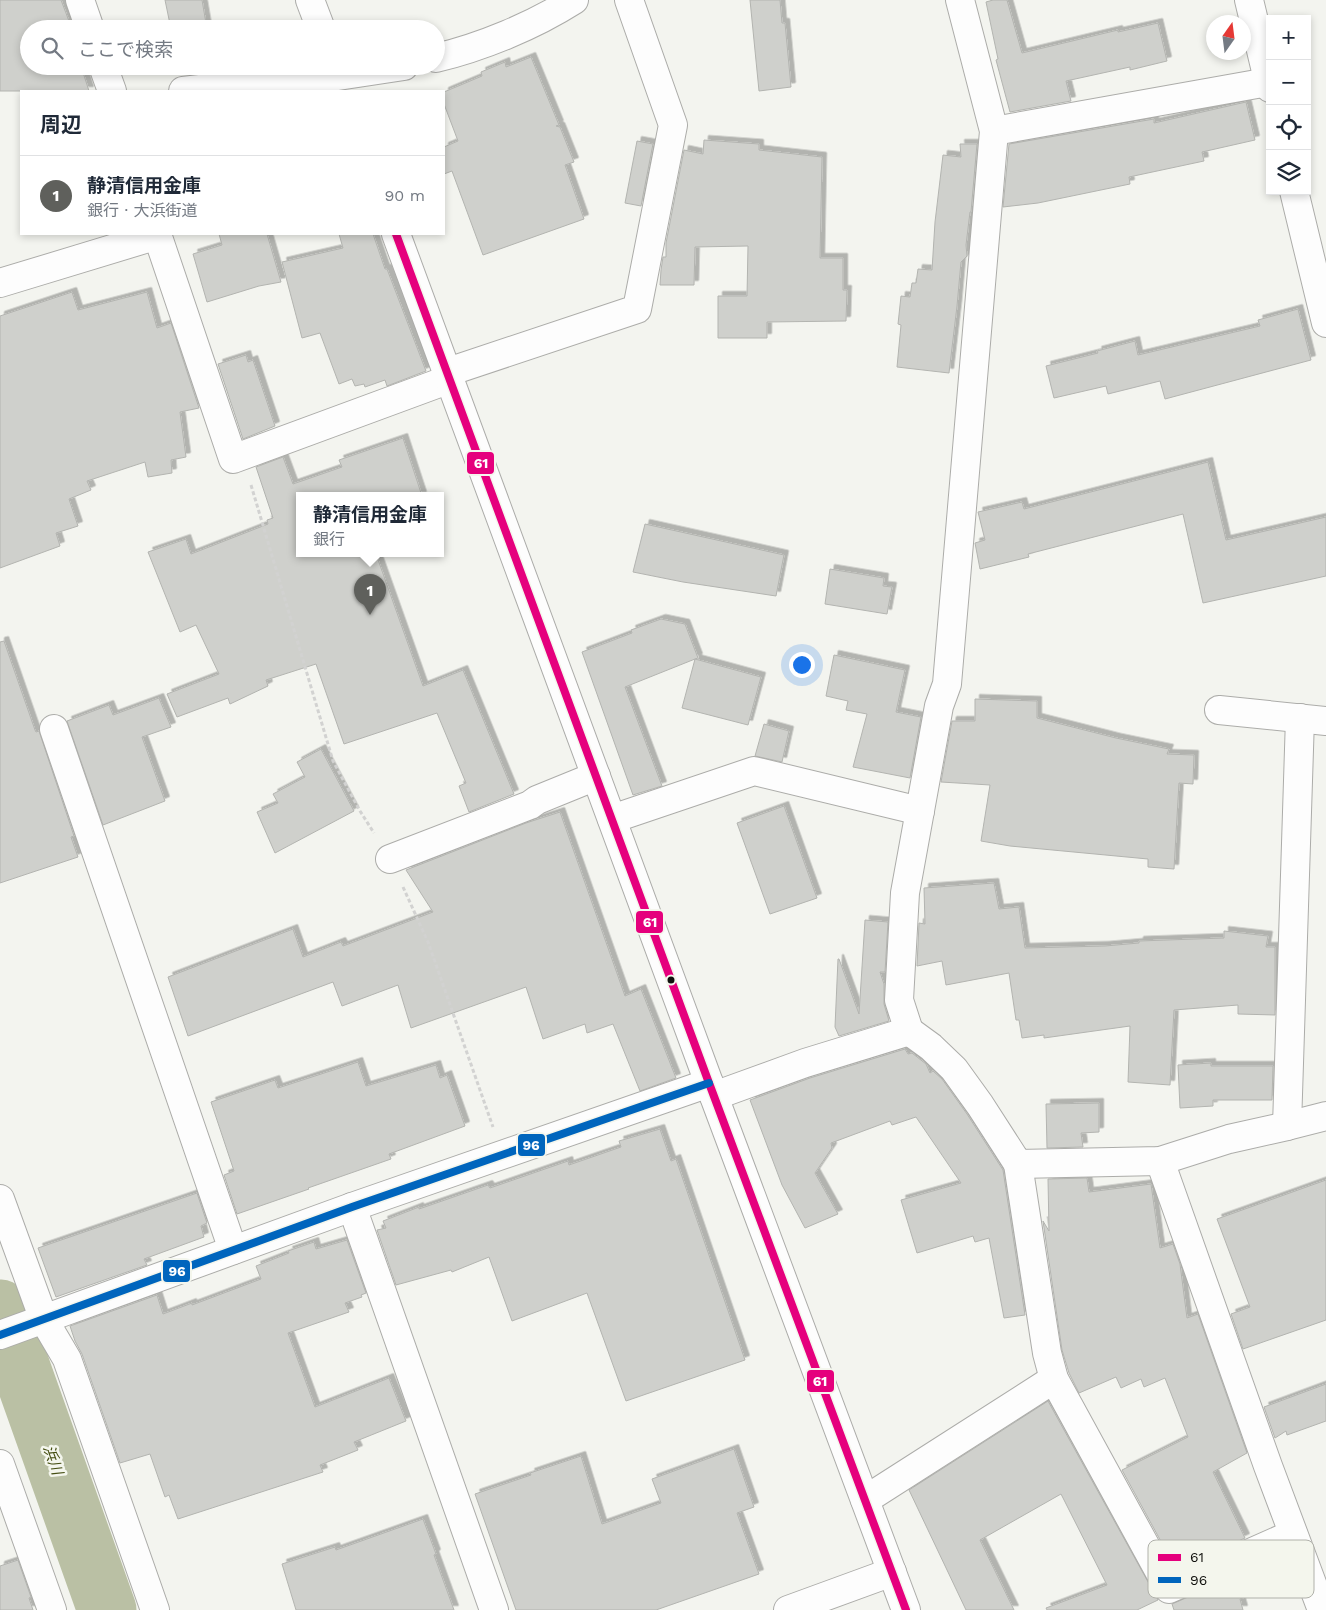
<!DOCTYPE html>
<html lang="ja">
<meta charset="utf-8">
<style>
:root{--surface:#fff;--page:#f2f2f3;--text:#1f2937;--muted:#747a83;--line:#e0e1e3;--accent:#5f605c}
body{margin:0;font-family:"Work Sans","Noto Sans JP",sans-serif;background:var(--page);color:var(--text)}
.controls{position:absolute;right:15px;top:15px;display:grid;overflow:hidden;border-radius:0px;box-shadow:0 2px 8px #0003}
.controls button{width:45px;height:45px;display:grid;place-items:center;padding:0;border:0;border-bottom:1px solid var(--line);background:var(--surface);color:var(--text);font:25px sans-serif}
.compass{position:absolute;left:1206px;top:15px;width:45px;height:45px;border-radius:50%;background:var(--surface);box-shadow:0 2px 8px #0003;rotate:14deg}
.you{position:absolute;left:801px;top:664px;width:18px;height:18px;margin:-12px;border:4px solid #fff;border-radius:50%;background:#1a73e8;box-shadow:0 0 0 8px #1a73e833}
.badge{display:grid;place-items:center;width:32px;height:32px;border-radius:50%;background:var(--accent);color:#fff;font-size:16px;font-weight:700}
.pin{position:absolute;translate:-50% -41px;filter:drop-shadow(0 1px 2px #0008)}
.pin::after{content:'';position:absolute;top:26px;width:18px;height:15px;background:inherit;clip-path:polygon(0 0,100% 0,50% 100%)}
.popup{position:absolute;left:296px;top:492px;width:148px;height:65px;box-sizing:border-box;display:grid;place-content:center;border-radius:0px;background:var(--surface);filter:drop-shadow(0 1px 4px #0005);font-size:16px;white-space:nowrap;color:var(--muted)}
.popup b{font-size:19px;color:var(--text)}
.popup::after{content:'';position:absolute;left:50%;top:100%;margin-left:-10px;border:10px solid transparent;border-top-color:var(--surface)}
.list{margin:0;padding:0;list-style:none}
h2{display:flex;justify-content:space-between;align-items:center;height:65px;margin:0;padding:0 20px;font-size:21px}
h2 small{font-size:16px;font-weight:400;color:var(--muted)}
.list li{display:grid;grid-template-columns:32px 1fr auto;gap:15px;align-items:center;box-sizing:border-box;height:80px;padding:0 20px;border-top:1px solid var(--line)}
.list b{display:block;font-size:19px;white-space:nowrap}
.list p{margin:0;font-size:16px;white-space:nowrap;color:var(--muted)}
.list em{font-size:16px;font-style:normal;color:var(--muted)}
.icon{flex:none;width:28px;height:28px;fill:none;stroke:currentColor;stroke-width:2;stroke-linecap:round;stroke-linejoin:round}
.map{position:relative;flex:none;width:1326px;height:1610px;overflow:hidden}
.search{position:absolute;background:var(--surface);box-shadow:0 2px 8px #0003;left:20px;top:20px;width:425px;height:55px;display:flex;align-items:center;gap:12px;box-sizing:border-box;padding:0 18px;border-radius:28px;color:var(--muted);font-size:19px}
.panel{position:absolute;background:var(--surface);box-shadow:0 2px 8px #0003;left:20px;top:90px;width:425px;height:145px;border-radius:0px}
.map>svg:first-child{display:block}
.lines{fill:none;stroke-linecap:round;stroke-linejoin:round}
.river{stroke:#bac0a4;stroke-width:59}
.building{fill:#cfd0cc;stroke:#b3b4b0;filter:url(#shadow)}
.minor-casing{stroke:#acaca9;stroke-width:30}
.path{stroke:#d2d2d1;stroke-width:3;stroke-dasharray:4 2.5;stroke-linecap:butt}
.minor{stroke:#fdfdfd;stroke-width:28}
.bus-1-casing{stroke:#f4f6ed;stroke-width:11}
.bus-2-casing{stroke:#f4f6ed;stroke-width:11}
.bus-1{stroke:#e5007d;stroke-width:8}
.bus-2{stroke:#0065bd;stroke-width:8}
.bus-dot{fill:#10100d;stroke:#f4f6ed;stroke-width:2}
.labels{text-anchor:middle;stroke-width:5;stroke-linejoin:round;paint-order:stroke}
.water-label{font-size:15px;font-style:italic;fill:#454e12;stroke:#f4f6ed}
.key{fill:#f4f6ed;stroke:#b0b1aa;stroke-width:1}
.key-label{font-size:14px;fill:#10100d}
.line-badge{stroke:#f4f6ed;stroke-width:2}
.badge-label{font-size:14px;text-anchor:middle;font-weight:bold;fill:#fff}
</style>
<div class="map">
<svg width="1326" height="1610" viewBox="0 0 1326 1610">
<defs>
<filter id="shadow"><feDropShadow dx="4.5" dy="-4.5" stdDeviation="0" flood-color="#0004"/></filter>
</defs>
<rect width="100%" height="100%" fill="#f3f4ef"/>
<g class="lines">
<polyline class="river" points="0,1309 107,1610"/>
</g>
<g class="building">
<polygon points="0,0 61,0 72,29 29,29 29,66 81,66 89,91 0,91"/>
<polygon points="165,0 202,0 207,29 171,29"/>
<polygon points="750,0 780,0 782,23 785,23 791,87 759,91"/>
<polygon points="993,0 1007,0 1022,53 1118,30 1118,32 1158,23 1167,61 1130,70 1130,67 1066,81 1071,101 1010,112 996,60 998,59 986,2"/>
<polygon points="531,57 559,125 556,126 560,127 574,162 565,165 584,219 483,255 452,171 444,174 444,147 458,141 444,104 444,92 482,76 481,72 505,62 506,67"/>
<polygon points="1246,102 1255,140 1202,152 1204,161 1129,177 1130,184 1038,203 1003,207 1009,144 1154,119 1154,123"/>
<polygon points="704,140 759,144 759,150 822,157 820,258 843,258 843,290 847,290 846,321 767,322 767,338 718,338 718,296 747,296 748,246 695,247 694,285 660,285 661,270 663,257 666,257 666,243 684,150 703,154"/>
<polygon points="637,141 653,144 641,206 625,203"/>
<polygon points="960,144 977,144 971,212 970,212 966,245 967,256 961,262 957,306 949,373 897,367 901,325 898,324 901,296 910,297 912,283 916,283 918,269 932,270 935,222 943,155 961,157"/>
<polygon points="219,234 267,234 281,282 259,286 207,302 193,254 222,245"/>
<polygon points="339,234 373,234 385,269 387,269 426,371 387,386 385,380 365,387 364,384 355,386 352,379 339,384 320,333 302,338 282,262 343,248"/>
<polygon points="72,292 78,310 147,292 157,328 171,323 199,408 180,412 186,457 171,460 172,473 148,477 145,462 87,481 91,490 69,499 78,526 56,533 60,546 0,568 0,316"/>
<polygon points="1298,309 1311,360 1165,399 1160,381 1108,394 1106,386 1054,398 1046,366 1098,353 1097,351 1135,341 1138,355 1260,326 1258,320"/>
<polygon points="246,355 248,362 253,360 275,426 243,439 218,364"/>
<polygon points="403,438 422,496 300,496 300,554 376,554 423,686 463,670 514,794 469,812 459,786 466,783 437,713 344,744 316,664 266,680 268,686 230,704 228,698 177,717 167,694 219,674 196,625 180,632 148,552 186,539 191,554 268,524 267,520 273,518 256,467 283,457 293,484 342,467 339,460"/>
<polygon points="1208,462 1226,540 1326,517 1326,576 1203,603 1183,514 1028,554 1029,557 980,569 975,543 985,540 978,512 1022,502 1024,509"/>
<polygon points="645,524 784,555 776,596 683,582 633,572"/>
<polygon points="830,569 884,578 883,586 892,587 887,614 825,604"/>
<polygon points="661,619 685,624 698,658 695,659 761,677 748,725 682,708 695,659 625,687 662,786 633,795 582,652 632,633 631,630"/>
<polygon points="4,641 35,730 36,732 39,731 74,836 71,837 78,857 0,883 0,642"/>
<polygon points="834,655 905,670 896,712 921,717 910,778 853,767 867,714 846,710 848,701 826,696"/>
<polygon points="159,698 171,727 142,737 165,801 103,825 67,721 109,705 113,715"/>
<polygon points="975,699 1037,701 1037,718 1116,738 1169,749 1167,754 1194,755 1193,784 1179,783 1174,869 1148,867 1148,859 1010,846 981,841 990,785 941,782 952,721 975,721"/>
<polygon points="764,724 789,731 782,762 755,756"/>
<polygon points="321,749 354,811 275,853 257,812 278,803 273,794 305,777 297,762"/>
<polygon points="784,806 817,898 770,914 737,823"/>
<polygon points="560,812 625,996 641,989 676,1078 640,1091 613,1024 587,1033 585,1024 543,1039 526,987 411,1028 398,985 342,1006 333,982 188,1036 168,977 293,929 303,957 341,942 343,946 433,912 406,870 526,823"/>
<polygon points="994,883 999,909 1019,907 1025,948 1105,946 1139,943 1139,941 1224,938 1224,931 1268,936 1266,947 1275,947 1275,1015 1238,1014 1238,1005 1174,1010 1170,1085 1128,1082 1130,1026 1044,1038 1044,1035 1022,1038 1019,1020 1016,1020 1009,973 946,985 942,961 917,966 919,923 925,924 924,888"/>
<polygon points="865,920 888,922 885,972 880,972 884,984 884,1004 889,1021 839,1036 835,1027 838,959 839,959 859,1014"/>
<polygon points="905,1049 908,1054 912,1053 926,1064 930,1073 933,1071 942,1079 967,1114 1003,1170 1025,1315 1004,1318 989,1238 975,1242 973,1236 917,1253 901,1200 961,1183 916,1117 892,1125 890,1121 831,1143 832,1148 815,1173 838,1214 805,1228 782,1185 750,1100 810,1078"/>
<polygon points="358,1062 366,1086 436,1065 440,1078 447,1075 465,1126 389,1154 391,1159 308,1188 309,1189 237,1214 224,1175 234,1171 211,1102 275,1080 278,1088"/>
<polygon points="1211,1063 1211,1066 1273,1066 1272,1100 1213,1100 1213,1106 1180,1108 1178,1065"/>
<polygon points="1099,1103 1099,1132 1081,1133 1083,1147 1047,1148 1046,1104"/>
<polygon points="660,1129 671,1161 676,1159 745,1360 626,1401 587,1293 512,1321 489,1257 452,1272 451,1270 396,1285 377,1230 386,1228 383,1221 419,1207 419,1209 488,1185 490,1188 568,1161 569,1165 621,1147 619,1141"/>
<polygon points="1087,1178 1089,1192 1151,1184 1160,1248 1173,1244 1180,1264 1187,1318 1198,1314 1247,1453 1213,1472 1245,1538 1176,1569 1122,1470 1188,1437 1165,1378 1144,1387 1141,1379 1121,1388 1116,1377 1079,1393 1069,1373 1062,1350 1043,1221 1049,1231 1048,1179"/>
<polygon points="1326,1180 1326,1320 1243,1349 1231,1314 1250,1307 1217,1219"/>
<polygon points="197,1193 207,1223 201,1226 204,1237 144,1259 147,1265 56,1297 38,1248"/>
<polygon points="347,1240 366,1293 361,1295 362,1297 345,1303 349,1312 288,1333 315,1407 389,1378 406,1421 354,1442 358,1450 320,1465 323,1472 178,1519 169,1495 165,1497 150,1454 120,1463 82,1354 75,1341 70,1326 157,1295 163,1314 192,1303 192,1305 261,1279 256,1266 289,1253 288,1251 314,1242 316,1249"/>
<polygon points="1326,1384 1326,1421 1287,1435 1286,1431 1275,1438 1264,1407"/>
<polygon points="1048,1401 1158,1600 1137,1610 1047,1610 1046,1608 1107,1585 1061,1494 980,1540 1014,1610 966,1610 909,1490"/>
<polygon points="734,1449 754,1507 737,1513 759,1574 656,1610 516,1610 475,1494 531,1475 530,1473 581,1456 602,1524 661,1503 652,1479"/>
<polygon points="423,1519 436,1554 434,1555 454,1610 296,1610 282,1564 335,1547 336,1550"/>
<polygon points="18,1560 31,1597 29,1598 33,1610 0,1610 0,1566"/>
<polygon points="1269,1562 1277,1585 1240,1599 1243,1610 1174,1610 1172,1604"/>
</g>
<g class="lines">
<g class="minor-casing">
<g id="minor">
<polyline points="80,0 90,29"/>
<polyline points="310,0 321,29"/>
<polyline points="1249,0 1270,88"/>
<path d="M436,58C482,47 533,26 574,0"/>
<polyline points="103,66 112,91"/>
<polyline points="183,91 284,79 338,76 404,66"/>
<polyline points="994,131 1268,82"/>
<polyline points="1294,191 1326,323"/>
<polyline points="157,234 233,459 450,379"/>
<polyline points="396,234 709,1083 906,1610"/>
<polyline points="0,283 158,235"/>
<polyline points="448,372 637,309 673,125 629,0"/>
<polyline points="1219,710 1326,721"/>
<polyline points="54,729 233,1250"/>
<polyline points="612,819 754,771 920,811"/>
<polyline points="390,859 530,805 537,800 596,776"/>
<polyline points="909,1031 899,1000 905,893 939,706 947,684 994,131 960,0"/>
<polyline points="714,1096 805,1063 909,1031 931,1047 954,1069 980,1105 1018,1164 1160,1161 1229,1139 1287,1126 1326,1116"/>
<polyline points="1287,1126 1300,718"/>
<polyline points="1160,1161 1268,1466 1322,1610"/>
<polyline points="1018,1164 1047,1353 1054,1379 1169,1589 1293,1534"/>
<polyline points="0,1199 44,1320 67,1359 155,1610"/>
<polyline points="352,1207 494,1610"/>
<polyline points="0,1335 352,1207 709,1083"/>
<polyline points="0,1464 52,1610"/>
<polyline points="865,1500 1054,1379"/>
<polyline points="788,1610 892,1572"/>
</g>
</g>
<g class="path">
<polyline points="251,485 333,761 360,811 374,833"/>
<polyline points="403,887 428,942 493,1127"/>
</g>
<use href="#minor" class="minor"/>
<g class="bus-1-casing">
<polyline id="bus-1" points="396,234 709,1083 906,1610"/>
</g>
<g class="bus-2-casing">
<polyline id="bus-2" points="0,1335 352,1207 709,1083"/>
</g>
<use href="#bus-1" class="bus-1"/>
<use href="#bus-2" class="bus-2"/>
</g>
<circle class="bus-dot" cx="671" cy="980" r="4.5"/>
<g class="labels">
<g class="water-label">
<text transform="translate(53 1460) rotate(70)" y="5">浜川</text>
</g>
</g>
<rect x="1148" y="1540" width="166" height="58" rx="8" class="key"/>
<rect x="1158" y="1554" width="23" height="7" fill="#e5007d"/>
<rect x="1158" y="1577" width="23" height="6" fill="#0065bd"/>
<g class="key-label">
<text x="1190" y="1562">61</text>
<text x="1190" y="1585">96</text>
</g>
<g class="line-badge">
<rect x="466" y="451" width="29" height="24" rx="5" fill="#e5007d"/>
<rect x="635" y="910" width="29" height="24" rx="5" fill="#e5007d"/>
<rect x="517" y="1133" width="29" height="24" rx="5" fill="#0065bd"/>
<rect x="162" y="1259" width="29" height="24" rx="5" fill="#0065bd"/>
<rect x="806" y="1369" width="29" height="24" rx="5" fill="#e5007d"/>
</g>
<g class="badge-label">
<text x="481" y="468">61</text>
<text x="650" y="927">61</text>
<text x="531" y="1150">96</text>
<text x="177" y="1276">96</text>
<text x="820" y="1386">61</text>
</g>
</svg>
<div class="controls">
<button>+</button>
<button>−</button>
<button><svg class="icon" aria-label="locate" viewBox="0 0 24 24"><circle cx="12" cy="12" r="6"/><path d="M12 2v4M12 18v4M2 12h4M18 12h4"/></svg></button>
<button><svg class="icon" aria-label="layers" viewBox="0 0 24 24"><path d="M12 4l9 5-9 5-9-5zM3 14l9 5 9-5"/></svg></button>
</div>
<svg class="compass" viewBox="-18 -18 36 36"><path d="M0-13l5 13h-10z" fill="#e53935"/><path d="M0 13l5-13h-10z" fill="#747a83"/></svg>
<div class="you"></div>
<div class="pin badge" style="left:370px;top:615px">1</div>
<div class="popup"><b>静清信用金庫</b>銀行</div>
<div class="search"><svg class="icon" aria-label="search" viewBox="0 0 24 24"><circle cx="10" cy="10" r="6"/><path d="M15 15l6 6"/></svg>ここで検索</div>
<section class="panel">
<h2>周辺<small></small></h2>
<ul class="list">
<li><span class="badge">1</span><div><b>静清信用金庫</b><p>銀行 · 大浜街道</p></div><em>90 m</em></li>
</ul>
</section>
</div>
